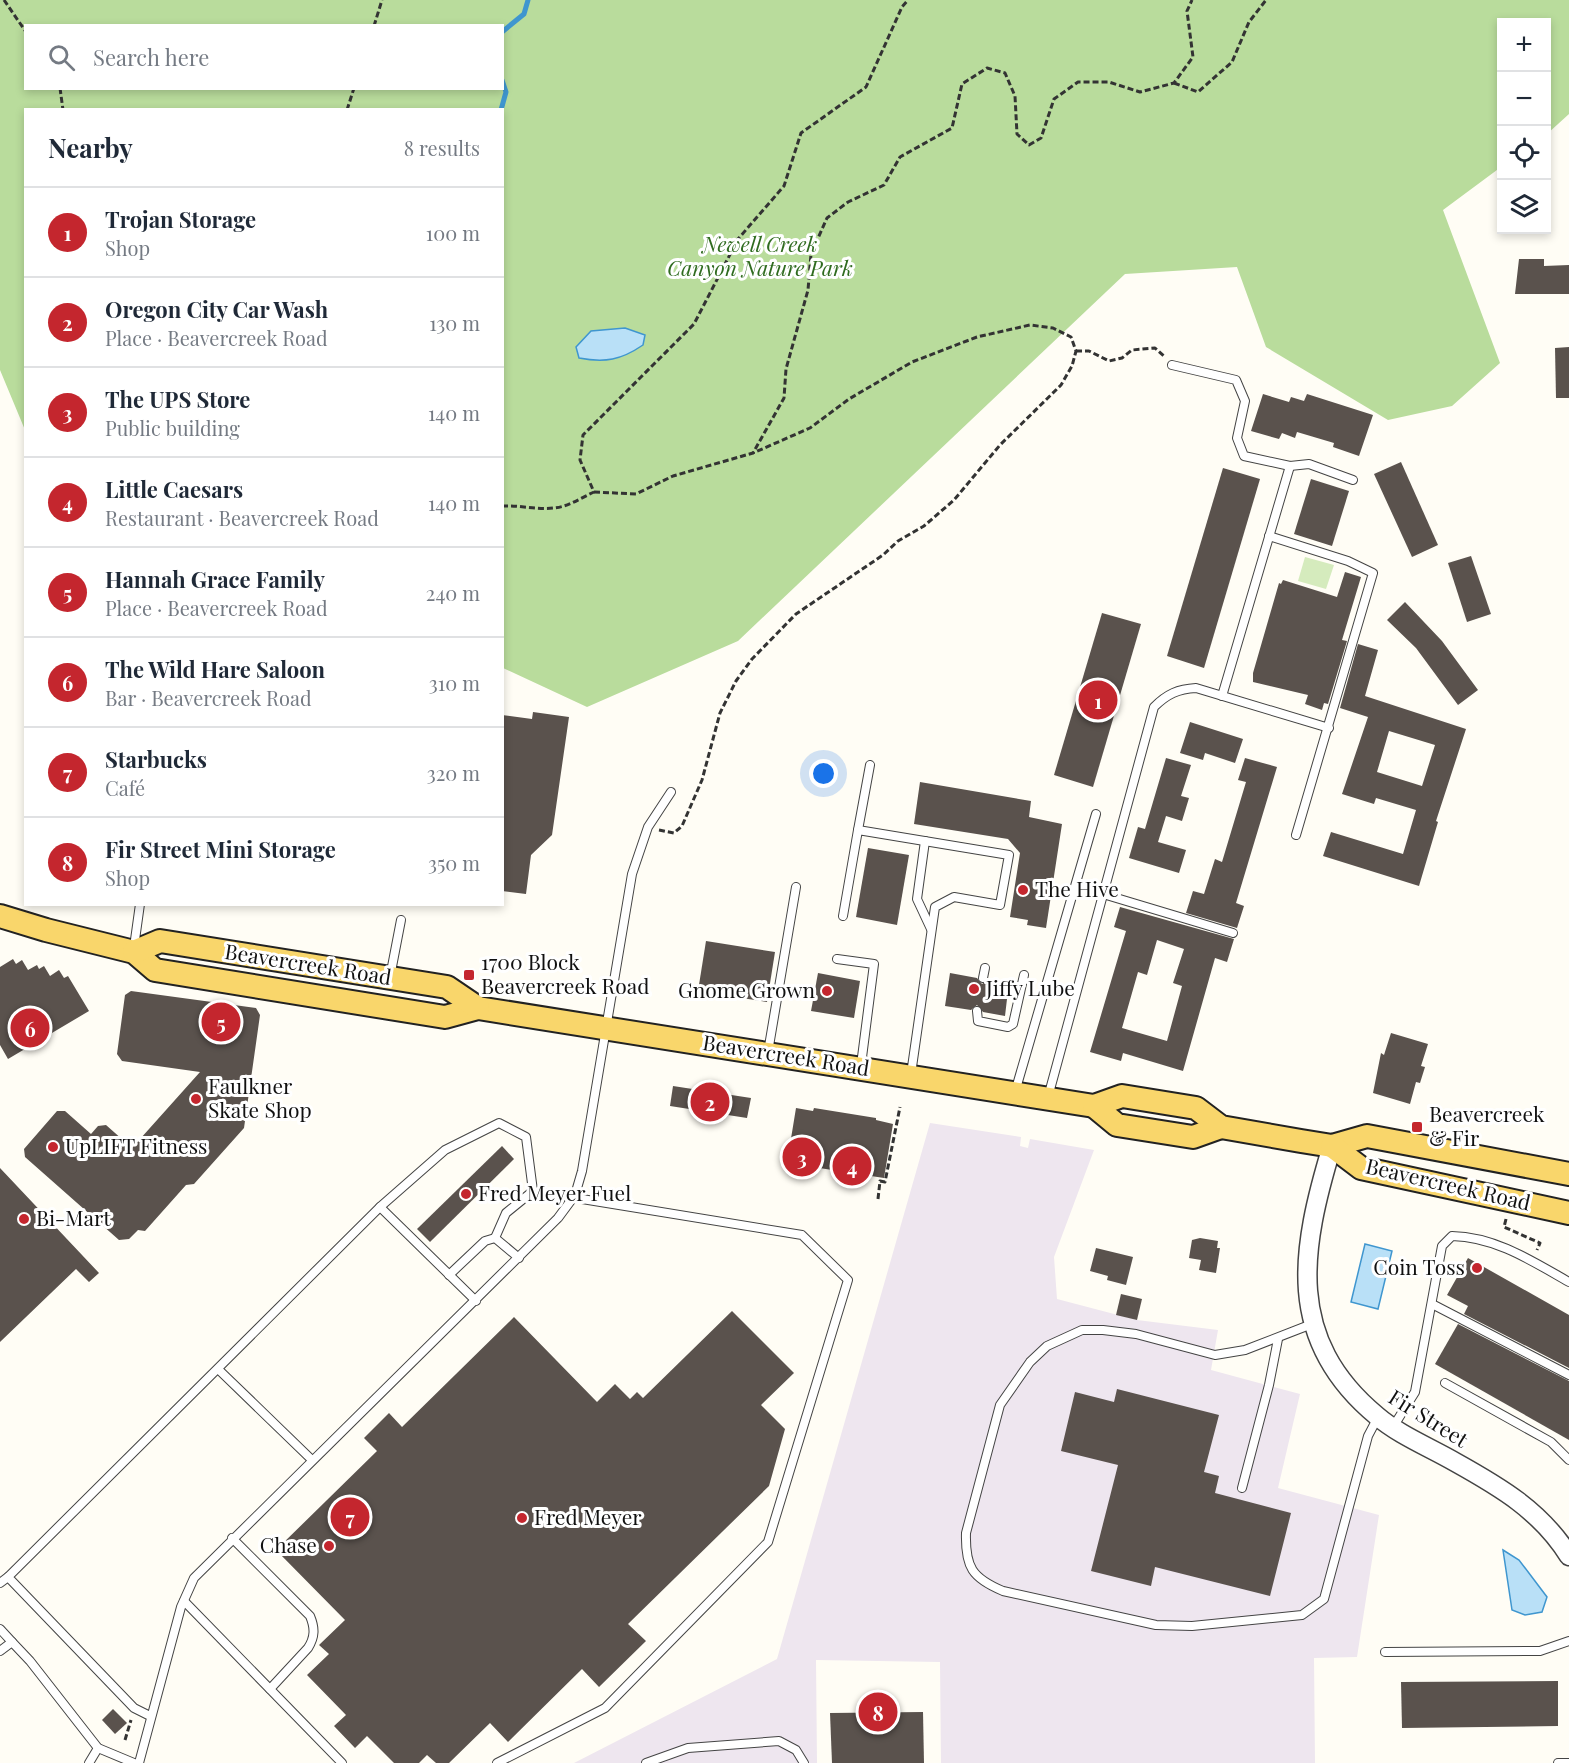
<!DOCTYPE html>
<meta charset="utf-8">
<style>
:root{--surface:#fff;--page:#f2f2f3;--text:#1f2937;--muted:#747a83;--line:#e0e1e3;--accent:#c4262e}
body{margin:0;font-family:"Playfair Display",serif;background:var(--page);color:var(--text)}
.controls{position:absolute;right:18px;top:18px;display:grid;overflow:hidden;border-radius:0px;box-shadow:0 3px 9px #0003}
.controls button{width:54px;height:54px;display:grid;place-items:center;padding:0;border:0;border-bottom:2px solid var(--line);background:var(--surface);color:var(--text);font:30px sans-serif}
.you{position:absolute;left:824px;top:774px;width:21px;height:21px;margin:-15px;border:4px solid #fff;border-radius:50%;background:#1a73e8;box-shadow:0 0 0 9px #1a73e833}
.badge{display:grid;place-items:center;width:39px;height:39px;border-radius:50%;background:var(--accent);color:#fff;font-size:20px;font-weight:700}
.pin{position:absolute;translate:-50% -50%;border:3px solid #fff;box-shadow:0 2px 6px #0006}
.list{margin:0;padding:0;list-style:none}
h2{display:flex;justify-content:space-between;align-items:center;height:78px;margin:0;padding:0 24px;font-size:26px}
h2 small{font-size:20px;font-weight:400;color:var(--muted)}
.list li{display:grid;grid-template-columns:39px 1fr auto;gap:18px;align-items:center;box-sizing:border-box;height:90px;padding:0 24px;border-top:2px solid var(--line)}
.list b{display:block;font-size:22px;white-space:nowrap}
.list p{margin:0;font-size:20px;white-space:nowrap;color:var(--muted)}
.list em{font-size:20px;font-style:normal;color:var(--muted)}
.icon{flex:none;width:33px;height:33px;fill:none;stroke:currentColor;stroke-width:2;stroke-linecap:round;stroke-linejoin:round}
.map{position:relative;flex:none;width:1569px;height:1763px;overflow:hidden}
.search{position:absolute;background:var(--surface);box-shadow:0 3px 9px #0003;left:24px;top:24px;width:480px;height:66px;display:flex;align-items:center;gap:15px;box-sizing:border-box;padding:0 21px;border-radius:0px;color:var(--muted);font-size:22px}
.panel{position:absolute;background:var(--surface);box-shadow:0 3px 9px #0003;left:24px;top:108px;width:480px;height:798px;border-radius:0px}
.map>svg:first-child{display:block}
.industrial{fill:#eee6ef}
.green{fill:#d5ebbd}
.forest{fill:#b9dc9c;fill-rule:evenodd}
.water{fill:#b9e0f7;stroke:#3f96cf;stroke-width:1.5}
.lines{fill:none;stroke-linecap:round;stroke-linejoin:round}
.stream{stroke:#3f96cf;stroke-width:5}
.building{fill:#5a524d;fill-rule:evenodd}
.service-casing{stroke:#444;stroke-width:10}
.tertiary-casing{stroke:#444;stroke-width:21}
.primary-casing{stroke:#222;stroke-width:26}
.path{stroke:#333;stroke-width:3;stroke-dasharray:6 3;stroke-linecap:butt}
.service{stroke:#fff;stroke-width:8}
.tertiary{stroke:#fff;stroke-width:18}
.primary{stroke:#f9d66b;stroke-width:22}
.poi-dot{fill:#c4262e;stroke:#fff;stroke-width:2}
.labels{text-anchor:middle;stroke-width:6;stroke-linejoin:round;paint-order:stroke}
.park-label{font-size:21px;font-style:italic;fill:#2f6b1f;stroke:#fff}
.poi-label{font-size:21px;fill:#111;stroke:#fff;text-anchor:start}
.street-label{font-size:21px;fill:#111;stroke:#fff}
</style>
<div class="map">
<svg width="1569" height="1763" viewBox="0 0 1569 1763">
<rect width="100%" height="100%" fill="#fffdf5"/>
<polygon class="industrial" points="930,1123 1021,1137 1020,1146 1028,1148 1030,1139 1094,1150 1054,1257 1057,1299 1137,1320 1218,1330 1211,1370 1300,1394 1278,1488 1379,1515 1357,1657 1314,1658 1315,1763 941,1763 940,1662 816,1660 817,1763 574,1763 777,1659"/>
<polygon class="green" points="1305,557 1334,565 1326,589 1298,581"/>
<path class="forest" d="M0,0H1569V114L1547,134L1546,22H1502L1501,167L1443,210L1500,363L1452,406L1388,420L1266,347L1237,267L1125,274L738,641L587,707L503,668L502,110H26L25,430L0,370ZM26,26H502V88H26Z"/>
<g class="water">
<path d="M625,328L645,335L643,345C621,360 605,363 579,358L576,347L591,331Z"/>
<polygon points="1365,1244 1392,1251 1378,1309 1351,1302"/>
<polygon points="1503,1550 1519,1560 1547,1597 1542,1612 1525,1615 1512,1610"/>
</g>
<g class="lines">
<g class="stream">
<polyline points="502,32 524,14 528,0"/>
<polyline points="501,110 506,92 502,80"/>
</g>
</g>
<g class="building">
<polygon points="1519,259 1544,259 1544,266 1569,265 1569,294 1515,294"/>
<polygon points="1569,347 1569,398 1556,398 1555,348"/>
<polygon points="1263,394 1289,402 1291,397 1304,401 1307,394 1373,415 1359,456 1333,447 1334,443 1297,432 1295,438 1282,433 1279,439 1251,431"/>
<polygon points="1401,462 1438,545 1412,557 1374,474"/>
<polygon points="1223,468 1260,479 1204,668 1167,656"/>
<polygon points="1311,479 1349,491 1332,546 1294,534"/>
<polygon points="1471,556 1491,614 1467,622 1448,563"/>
<polygon points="1345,572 1361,577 1342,640 1347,641 1328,704 1324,703 1322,710 1305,704 1308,695 1253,682 1253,673 1279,583 1281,584 1283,580 1337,597"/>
<polygon points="1405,602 1442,641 1478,690 1458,705 1416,648 1387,620"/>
<polygon points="1102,613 1141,624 1093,787 1054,775"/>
<path d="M1358,644L1378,650L1365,696L1466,729L1436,821L1438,822L1419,886L1323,856L1331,832L1403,854L1416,810L1376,798L1374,804L1342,794L1368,717L1340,708ZM1389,731L1435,745L1422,786L1377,772Z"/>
<polygon points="533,712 569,717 552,835 531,855 526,894 502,891 502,715 532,719"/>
<polygon points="1190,722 1243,739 1235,763 1205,753 1203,760 1180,753"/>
<polygon points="1166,758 1191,765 1181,796 1189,798 1182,821 1166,816 1158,842 1186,850 1179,873 1129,858 1138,827 1145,829"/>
<polygon points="1245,758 1277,767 1236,903 1244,906 1237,928 1186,913 1193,891 1204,894 1215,859 1222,862 1246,782 1238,780"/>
<polygon points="920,782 1031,801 1029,817 1062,824 1046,928 1027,925 1028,920 1010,917 1020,853 1008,839 914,824"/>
<polygon points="868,848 909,855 897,925 856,917"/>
<path d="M1120,907L1234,939L1227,962L1215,958L1183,1071L1123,1053L1121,1061L1090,1052L1126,931L1114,927ZM1157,940L1184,949L1173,983L1182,986L1167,1041L1122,1028L1138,972L1147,975Z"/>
<polygon points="706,941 775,952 767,1002 698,991"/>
<polygon points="13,959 16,964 22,960 28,970 37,965 39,969 44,966 50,976 59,970 64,978 68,976 89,1011 8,1059 0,1045 0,967"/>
<polygon points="818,973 860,981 854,1018 811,1011"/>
<polygon points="950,973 977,978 982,984 989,979 1001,981 999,997 1007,999 1005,1016 983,1012 977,1005 971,1010 945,1006"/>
<polygon points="131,991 256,1008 260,1015 244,1128 194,1184 186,1185 145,1231 138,1230 129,1239 119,1240 25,1157 24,1149 57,1111 65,1111 91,1134 98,1126 106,1125 132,1148 200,1072 122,1061 117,1054 125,995"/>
<polygon points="1391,1033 1428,1044 1421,1066 1425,1067 1420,1083 1416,1082 1410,1104 1373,1093 1381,1053 1384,1055"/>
<polygon points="673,1086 751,1098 747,1118 670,1106"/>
<polygon points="796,1108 813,1111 814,1108 876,1118 876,1120 893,1124 884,1178 787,1163"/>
<polygon points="502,1146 514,1159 430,1242 417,1229"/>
<polygon points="0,1168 99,1273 89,1282 76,1269 0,1342"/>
<polygon points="1200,1238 1218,1241 1217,1248 1220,1248 1216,1273 1199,1270 1201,1260 1189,1258 1192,1240"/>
<polygon points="1096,1248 1133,1257 1126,1285 1107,1280 1108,1276 1090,1271"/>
<polygon points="1468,1258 1569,1315 1569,1368 1464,1314 1468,1306 1447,1295"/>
<polygon points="1121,1294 1142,1299 1137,1320 1116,1315"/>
<polygon points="732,1311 794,1373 761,1405 785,1429 769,1486 628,1624 646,1641 599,1687 582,1669 508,1742 490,1723 449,1763 436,1763 427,1755 419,1763 394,1763 367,1736 355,1748 334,1726 346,1715 307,1675 329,1654 319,1645 345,1620 276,1550 377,1451 364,1438 389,1413 402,1427 514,1317 597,1402 615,1384 630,1399 637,1392 643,1398"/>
<polygon points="1458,1324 1569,1381 1569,1440 1435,1364"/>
<polygon points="1117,1389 1219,1415 1204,1472 1219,1476 1215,1493 1291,1513 1270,1596 1155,1567 1151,1586 1091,1571 1118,1465 1061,1451 1075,1392 1114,1402"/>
<polygon points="1558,1681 1558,1726 1402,1728 1401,1682"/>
<polygon points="113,1709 127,1723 115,1734 102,1720"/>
<polygon points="923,1712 924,1763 832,1763 830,1713"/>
</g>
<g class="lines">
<g class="service-casing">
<g id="service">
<polyline points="1172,365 1236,380 1245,401 1237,438 1244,456 1290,466 1309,464 1353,480"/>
<polyline points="1269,536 1348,561 1373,573 1296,835"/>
<polyline points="1222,696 1290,466"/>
<polyline points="858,830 870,765"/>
<polyline points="925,841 917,899 931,929"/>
<polyline points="1103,894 1233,933"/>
<polyline points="843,916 858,830 1009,855 1000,905 954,897 935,907 911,1074"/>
<polyline points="134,947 140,904"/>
<polyline points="837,959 874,964 861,1065"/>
<polyline points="390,977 401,920"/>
<polyline points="983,978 985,968"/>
<polyline points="977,1011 978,1021 1008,1027 1013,1024 1024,975"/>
<polyline points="768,1052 796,887"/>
<polyline points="1015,1092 1096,814"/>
<path d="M1048,1097L1154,707C1167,694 1178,689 1196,688L1329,728"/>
<polyline points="380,1207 445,1150 499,1123 526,1137 533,1191 802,1235 848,1280 768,1542 605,1708 497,1763"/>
<polyline points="495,1238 506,1213 533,1191"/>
<polyline points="449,1275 485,1241 495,1238 519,1258"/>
<polyline points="1432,1304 1569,1375"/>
<path d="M1312,1324L1245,1350L1215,1355L1136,1334L1103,1330H1082L1047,1346L1030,1362L1000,1405L966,1533C965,1567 972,1578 1003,1591L1156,1625L1192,1626L1302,1615L1324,1599L1368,1436L1378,1417"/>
<polyline points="219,1370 312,1460"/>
<polyline points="1445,1383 1551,1442 1569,1460"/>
<path d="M1393,1427L1415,1392L1442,1246L1452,1236C1496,1237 1532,1261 1569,1282"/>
<polyline points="1242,1488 1269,1385 1278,1339"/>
<path d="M232,1538L310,1616C315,1628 315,1637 308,1648L270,1689"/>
<polyline points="0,1583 8,1577"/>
<polyline points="184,1601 342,1763"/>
<polyline points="0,1629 12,1642"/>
<polyline points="0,1651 12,1642 30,1661 98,1748 134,1763"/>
<polyline points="1385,1652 1540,1651 1569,1641"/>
<polyline points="150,1716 134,1708 8,1577 380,1207 476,1301"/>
<polyline points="89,1763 98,1748"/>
<polyline points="139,1763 181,1607 194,1578 558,1218 575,1195 582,1171 632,874 648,827 671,792"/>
<polyline points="646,1763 688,1748 779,1741 796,1750 804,1763"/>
<polyline points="1558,1763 1569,1763"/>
</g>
</g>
<g class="tertiary-casing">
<path id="tertiary" d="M1332,1146C1301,1249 1284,1339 1377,1416C1399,1435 1429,1447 1455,1462C1500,1487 1541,1511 1569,1556"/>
</g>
<g class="primary-casing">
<g id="primary">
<polyline points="0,916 46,930 134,952 155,970 445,1017 478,1008 1094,1106 1122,1096 1196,1108 1221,1127 1301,1141 1332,1146 1367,1136 1569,1174"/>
<polyline points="134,952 160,941 447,987 478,1008"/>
<polyline points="1094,1106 1117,1125 1193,1137 1221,1127"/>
<polyline points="1332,1146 1361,1168 1569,1213"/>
</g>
</g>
<g class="path">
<polyline points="4,0 26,32"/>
<polyline points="374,26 382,0"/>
<polyline points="1174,83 1198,92 1232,62 1249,22 1266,0"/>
<polyline points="60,88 63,110"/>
<polyline points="347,110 354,88"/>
<polyline points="1076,351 1089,351 1109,361 1122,358 1132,350 1155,348 1165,357"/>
<polyline points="594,492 636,494 673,476 753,453 784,398 786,369 808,290 811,254 827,218 848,202 884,185 900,157 952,128 962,84 987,68 1005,73 1015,96 1017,134 1029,145 1041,138 1054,99 1078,82 1109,82 1140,92 1174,83 1193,57 1187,11 1192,0"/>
<path d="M502,506C523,505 544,512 564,506C574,503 585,496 594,492L580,460L583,435L694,324L738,239L784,186L801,133L866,87L902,7L908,0"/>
<polyline points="659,830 674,833 682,826 702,780 720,713 736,681 752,659 796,614 883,555 898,541 924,526 954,500 1000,445 1061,385 1072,366 1076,351 1071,337 1053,328 1030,325 977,337 912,362 849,399 810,428 753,453"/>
<polyline points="878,1199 880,1181 885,1182 900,1107"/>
<polyline points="1506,1219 1504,1227 1540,1243 1537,1250"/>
<polyline points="125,1740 131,1720"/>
</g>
<use href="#service" class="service"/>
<use href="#tertiary" class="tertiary"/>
<use href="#primary" class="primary"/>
</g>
<g class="poi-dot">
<circle cx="1023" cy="890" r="6"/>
<rect x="463" y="969" width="12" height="12" rx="3"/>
<circle cx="974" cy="989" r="6"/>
<circle cx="827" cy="991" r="6"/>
<circle cx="196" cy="1099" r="6"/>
<rect x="1411" y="1121" width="12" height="12" rx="3"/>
<circle cx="53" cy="1147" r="6"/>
<circle cx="466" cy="1194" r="6"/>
<circle cx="24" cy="1219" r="6"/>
<circle cx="1477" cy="1268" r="6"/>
<circle cx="522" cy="1518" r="6"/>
<circle cx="329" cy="1546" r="6"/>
</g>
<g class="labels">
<g class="park-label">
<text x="760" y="252">Newell Creek<tspan x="760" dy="24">Canyon Nature Park</tspan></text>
</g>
<g class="poi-label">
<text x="1035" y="897">The Hive</text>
<text x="481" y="970">1700 Block<tspan x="481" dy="24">Beavercreek Road</tspan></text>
<text x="986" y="996">Jiffy Lube</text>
<text x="815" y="998" text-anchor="end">Gnome Grown</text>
<text x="208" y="1094">Faulkner<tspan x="208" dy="24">Skate Shop</tspan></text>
<text x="1429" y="1122">Beavercreek<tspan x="1429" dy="24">&amp; Fir</tspan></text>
<text x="65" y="1154">UpLIFT Fitness</text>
<text x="478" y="1201">Fred Meyer Fuel</text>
<text x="36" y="1226">Bi-Mart</text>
<text x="1465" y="1275" text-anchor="end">Coin Toss</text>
<text x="534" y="1525">Fred Meyer</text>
<text x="317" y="1553" text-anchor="end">Chase</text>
</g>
<g class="street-label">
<text transform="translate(308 965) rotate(9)" y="7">Beavercreek Road</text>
<text transform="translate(786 1056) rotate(9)" y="7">Beavercreek Road</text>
<text transform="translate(1448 1185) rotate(13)" y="7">Beavercreek Road</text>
<text transform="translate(1428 1419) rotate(32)" y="7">Fir Street</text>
</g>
</g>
</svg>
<div class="controls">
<button>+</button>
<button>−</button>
<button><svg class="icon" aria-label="locate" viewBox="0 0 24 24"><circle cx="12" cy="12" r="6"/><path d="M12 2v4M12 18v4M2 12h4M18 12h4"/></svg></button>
<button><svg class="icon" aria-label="layers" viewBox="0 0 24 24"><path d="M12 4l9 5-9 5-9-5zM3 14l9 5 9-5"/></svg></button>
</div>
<div class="you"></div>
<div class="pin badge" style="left:1098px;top:700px">1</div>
<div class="pin badge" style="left:710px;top:1102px">2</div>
<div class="pin badge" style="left:802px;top:1157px">3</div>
<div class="pin badge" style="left:852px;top:1166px">4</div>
<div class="pin badge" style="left:221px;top:1022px">5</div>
<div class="pin badge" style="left:30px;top:1028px">6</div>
<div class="pin badge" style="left:350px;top:1517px">7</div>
<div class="pin badge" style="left:878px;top:1712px">8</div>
<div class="search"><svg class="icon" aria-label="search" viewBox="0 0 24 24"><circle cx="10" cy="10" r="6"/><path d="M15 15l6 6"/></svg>Search here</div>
<section class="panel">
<h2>Nearby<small>8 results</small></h2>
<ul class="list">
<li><span class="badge">1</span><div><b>Trojan Storage</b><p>Shop</p></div><em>100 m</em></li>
<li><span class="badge">2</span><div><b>Oregon City Car Wash</b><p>Place · Beavercreek Road</p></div><em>130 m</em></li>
<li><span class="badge">3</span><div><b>The UPS Store</b><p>Public building</p></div><em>140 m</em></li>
<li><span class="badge">4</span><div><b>Little Caesars</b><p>Restaurant · Beavercreek Road</p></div><em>140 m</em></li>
<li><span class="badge">5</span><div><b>Hannah Grace Family</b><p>Place · Beavercreek Road</p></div><em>240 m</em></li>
<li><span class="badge">6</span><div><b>The Wild Hare Saloon</b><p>Bar · Beavercreek Road</p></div><em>310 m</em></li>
<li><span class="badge">7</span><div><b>Starbucks</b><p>Café</p></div><em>320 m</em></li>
<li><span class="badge">8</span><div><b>Fir Street Mini Storage</b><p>Shop</p></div><em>350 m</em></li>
</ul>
</section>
</div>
